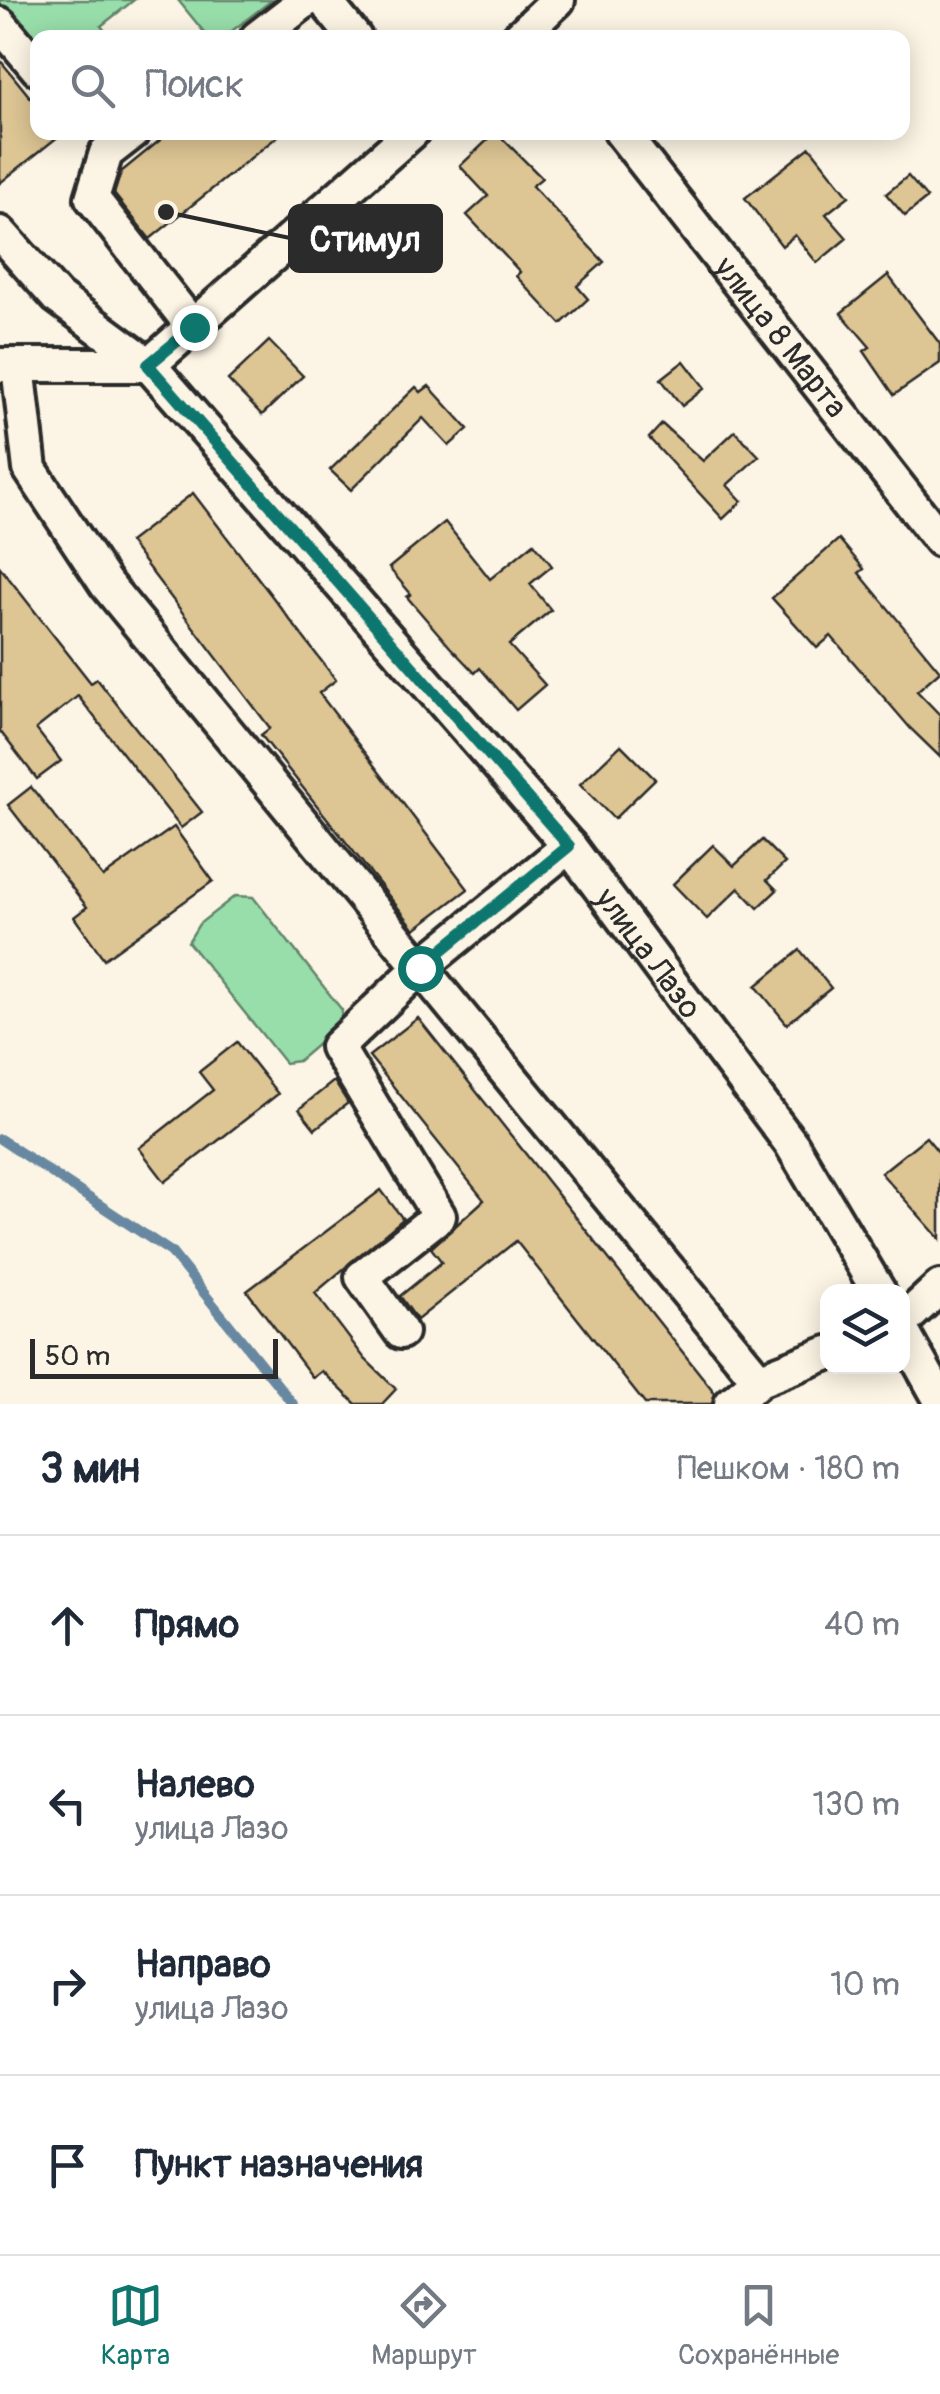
<!DOCTYPE html>
<html lang="ru">
<meta charset="utf-8">
<style>
:root{--surface:#fff;--page:#f6f6f7;--text:#1f2937;--muted:#747a83;--line:#e0e1e3;--accent:#0f766e}
body{margin:0;font-family:Pangolin,sans-serif;background:var(--page);color:var(--text)}
.controls{position:absolute;right:30px;bottom:30px;display:grid;overflow:hidden;border-radius:20px;box-shadow:0 5px 25px #0003}
.controls button{width:90px;height:90px;display:grid;place-items:center;padding:0;border:0;border-bottom:2px solid var(--line);background:var(--surface);color:var(--text);font:50px sans-serif}
.scale{position:absolute;left:30px;bottom:25px;width:248px;box-sizing:border-box;padding-left:10px;border:5px solid #2b2b2b;border-top:0;font-size:28px;line-height:35px;white-space:nowrap;color:#2b2b2b;-webkit-text-stroke:8px #fcf5e5;paint-order:stroke}
.stop{position:absolute;width:30px;height:30px;margin:-22px;border:8px solid #0f766e;border-radius:50%;background:#fff}
.stop.end{background:#0f766e;border-color:#fff;box-shadow:0 2px 10px #0008}
.list{margin:0;padding:0;list-style:none}
h2{display:flex;justify-content:space-between;align-items:center;height:130px;margin:0;padding:0 40px;font-size:42px}
h2 small{font-size:32px;font-weight:400;color:var(--muted)}
.list li{display:grid;grid-template-columns:65px 1fr auto;gap:30px;align-items:center;box-sizing:border-box;height:180px;padding:0 40px;border-top:2px solid var(--line)}
.list b{display:block;font-size:38px;white-space:nowrap}
.list p{margin:0;font-size:32px;white-space:nowrap;color:var(--muted)}
.list em{font-size:32px;font-style:normal;color:var(--muted)}
.icon{flex:none;width:55px;height:55px;fill:none;stroke:currentColor;stroke-width:2;stroke-linecap:round;stroke-linejoin:round}
.map{position:relative;flex:none;width:940px;height:1404px;overflow:hidden}
.search{position:absolute;background:var(--surface);box-shadow:0 5px 25px #0003;left:30px;right:30px;top:30px;height:110px;display:flex;align-items:center;gap:25px;box-sizing:border-box;padding:0 35px;border-radius:20px;color:var(--muted);font-size:38px}
.sheet{height:850px;background:var(--surface)}
nav{display:flex;justify-content:space-around;align-items:center;box-sizing:border-box;height:140px;border-top:2px solid var(--line);background:var(--surface);font-size:28px;color:var(--muted)}
nav a{display:grid;justify-items:center;gap:5px}
nav .on{color:var(--accent)}
.map>svg:first-child{display:block}
.green{fill:#98deab;stroke:#62846b;stroke-width:2.5}
.lines{fill:none;stroke-linecap:round;stroke-linejoin:round}
.stream{stroke:#6888a1;stroke-width:10}
.building{fill:#ddc594;stroke:#2b2b2b;stroke-width:2.5}
.minor-casing{stroke:#2b2b2b;stroke-width:40}
.minor{stroke:#fcf5e5;stroke-width:32}
.route{stroke:#0f766e;stroke-width:12}
.labels{text-anchor:middle;stroke-width:8;stroke-linejoin:round;paint-order:stroke}
.street-label{font-size:32px;fill:#2b2b2b;stroke:#fcf5e5}
.leader{fill:none;stroke:#2b2b2b;stroke-width:4}
.callout-dot{fill:#2b2b2b;stroke:#fcf5e5;stroke-width:4}
.callout{fill:#2b2b2b;stroke:#2b2b2b;stroke-width:4}
.callout-label{font-size:35px;text-anchor:middle;font-weight:bold;fill:#fff}
</style>
<div class="map">
<svg width="940" height="1404" viewBox="0 0 940 1404">
<rect width="100%" height="100%" fill="#fcf5e5"/>
<filter id="ink" filterUnits="userSpaceOnUse"><feTurbulence type="fractalNoise" baseFrequency=".01" numOctaves="2"/><feDisplacementMap in="SourceGraphic" scale="20" xChannelSelector="R" yChannelSelector="G"/><feConvolveMatrix kernelMatrix="1 2 1 2 8 2 1 2 1" color-interpolation-filters="sRGB"/></filter>
<g filter="url(#ink)">
<g class="green">
<polygon points="0,0 134,0 101,26 110,37 38,38 37,58 0,11"/>
<polygon points="178,0 272,0 224,37 208,37"/>
<polygon points="235,896 253,897 342,1010 339,1026 298,1061 285,1063 188,942 199,924"/>
</g>
<g class="lines">
<polyline class="stream" points="0,1139 171,1252 293,1404"/>
</g>
<g class="building">
<polygon points="0,60 38,107 38,132 64,132 0,183"/>
<polygon points="170,132 283,132 150,239 114,194 121,172"/>
<polygon points="496,132 542,178 532,186 604,262 577,286 588,299 561,324 516,276 520,272 467,215 488,196 460,166"/>
<polygon points="810,147 849,196 826,214 847,238 817,263 795,235 782,246 745,198"/>
<polygon points="908,176 927,198 905,216 886,194"/>
<polygon points="888,275 940,344 940,363 894,395 864,351 870,347 841,313"/>
<polygon points="269,341 303,376 262,415 228,380"/>
<polygon points="684,361 705,388 682,406 661,379"/>
<polygon points="429,386 468,429 449,446 423,418 351,490 330,470 416,387 421,392"/>
<polygon points="662,424 703,461 735,431 759,456 727,485 742,501 723,519 649,438"/>
<polygon points="193,493 336,680 319,693 468,889 415,929 261,735 270,728 129,542"/>
<polygon points="445,522 490,579 534,543 552,566 530,584 551,610 509,645 545,685 516,710 480,668 475,673 450,647 407,597 411,594 389,568"/>
<polygon points="839,539 864,569 859,573 940,671 917,691 940,715 940,757 911,729 831,636 817,648 772,598"/>
<polygon points="0,567 91,683 97,679 202,812 181,828 78,696 36,729 61,761 37,779 0,731"/>
<polygon points="621,745 655,779 614,819 580,784"/>
<polygon points="31,787 103,877 174,827 213,881 104,959 74,917 87,907 8,805"/>
<polygon points="762,840 785,863 767,880 777,890 758,908 739,888 707,919 673,884 713,845 734,866"/>
<polygon points="800,950 831,988 787,1024 756,986"/>
<polygon points="418,1018 715,1393 712,1404 645,1404 516,1241 417,1320 400,1296 442,1262 431,1248 484,1200 369,1056"/>
<polygon points="237,1042 278,1094 165,1182 139,1148 213,1090 199,1072"/>
<polygon points="334,1081 348,1103 315,1129 299,1109"/>
<polygon points="926,1137 940,1154 940,1239 881,1173"/>
<polygon points="381,1190 403,1219 315,1293 365,1359 396,1389 382,1404 356,1404 322,1371 313,1378 247,1291"/>
</g>
<g class="lines">
<g class="minor-casing">
<g id="minor">
<polyline points="324,0 355,38"/>
<polyline points="0,24 38,69"/>
<polyline points="257,38 306,0"/>
<polyline points="518,38 558,0"/>
<polyline points="133,132 106,153 92,198 193,327"/>
<path id="s1" d="M621,132L940,540"/>
<path id="s2" d="M0,233L57,297L149,365L569,846L792,1145L879,1292"/>
<polyline points="0,365 149,365"/>
<polyline points="149,365 412,132"/>
<polyline points="18,366 30,469 106,584 759,1380 828,1353"/>
<polyline points="902,1322 940,1287"/>
<polyline points="902,1331 940,1399"/>
<polyline points="401,1332 362,1277 439,1216 337,1047 421,967 569,846"/>
<polyline points="731,1404 759,1380"/>
</g>
</g>
<use href="#minor" class="minor"/>
</g>
</g>
<g class="lines" filter="url(#ink)">
<polyline class="route" points="194,327 148,365 569,846 420,968"/>
</g>
<g class="labels">
<g class="street-label">
<text dy="11" stroke="none"><textPath href="#s1" startOffset="260">улица 8 Марта</textPath></text>
<text dy="11" stroke="none"><textPath href="#s2" startOffset="972">улица Лазо</textPath></text>
</g>
</g>
<path class="leader" d="M166 212L290 238"/>
<circle class="callout-dot" cx="166" cy="212" r="10"/>
<rect class="callout" x="290" y="206" width="151" height="65" rx="10"/>
<g class="callout-label">
<text x="365" y="251">Стимул</text>
</g>
</svg>
<div class="controls">
<button><svg class="icon" aria-label="layers" viewBox="0 0 24 24"><path d="M12 4l9 5-9 5-9-5zM3 14l9 5 9-5"/></svg></button>
</div>
<div class="scale">50 m</div>
<div class="stop" style="left:420px;top:968px"></div>
<div class="stop end" style="left:194px;top:327px"></div>
<div class="search"><svg class="icon" aria-label="search" viewBox="0 0 24 24"><circle cx="10" cy="10" r="6"/><path d="M15 15l6 6"/></svg>Поиск</div>
</div>
<section class="sheet">
<h2>3 мин<small>Пешком · 180 m</small></h2>
<ul class="list">
<li><svg class="icon" aria-label="ahead" viewBox="0 0 24 24"><path d="M12 20V5M6 11l6-6 6 6"/></svg><div><b>Прямо</b></div><em>40 m</em></li>
<li><svg class="icon" aria-label="left" viewBox="0 0 24 24"><path d="M17 20v-9H6M10 6l-5 5 5 5"/></svg><div><b>Налево</b><p>улица Лазо</p></div><em>130 m</em></li>
<li><svg class="icon" aria-label="right" viewBox="0 0 24 24"><path d="M7 20v-9h11M14 6l5 5-5 5"/></svg><div><b>Направо</b><p>улица Лазо</p></div><em>10 m</em></li>
<li><svg class="icon" aria-label="arrive" viewBox="0 0 24 24"><path d="M6 21V4h12l-3 4 3 4H6"/></svg><div><b>Пункт назначения</b></div></li>
</ul>
</section>
<nav>
<a class="on"><svg class="icon" aria-label="map" viewBox="0 0 24 24"><path d="M3 6l6-2 6 2 6-2v14l-6 2-6-2-6 2zM9 4v14M15 6v14"/></svg>Карта</a>
<a><svg class="icon" aria-label="directions" viewBox="0 0 24 24"><path d="M12 3l9 9-9 9-9-9zM9 14v-3h6M13 9l2 2-2 2"/></svg>Маршрут</a>
<a><svg class="icon" aria-label="saved" viewBox="0 0 24 24"><path d="M7 4h10v16l-5-4-5 4z"/></svg>Сохранённые</a>
</nav>
